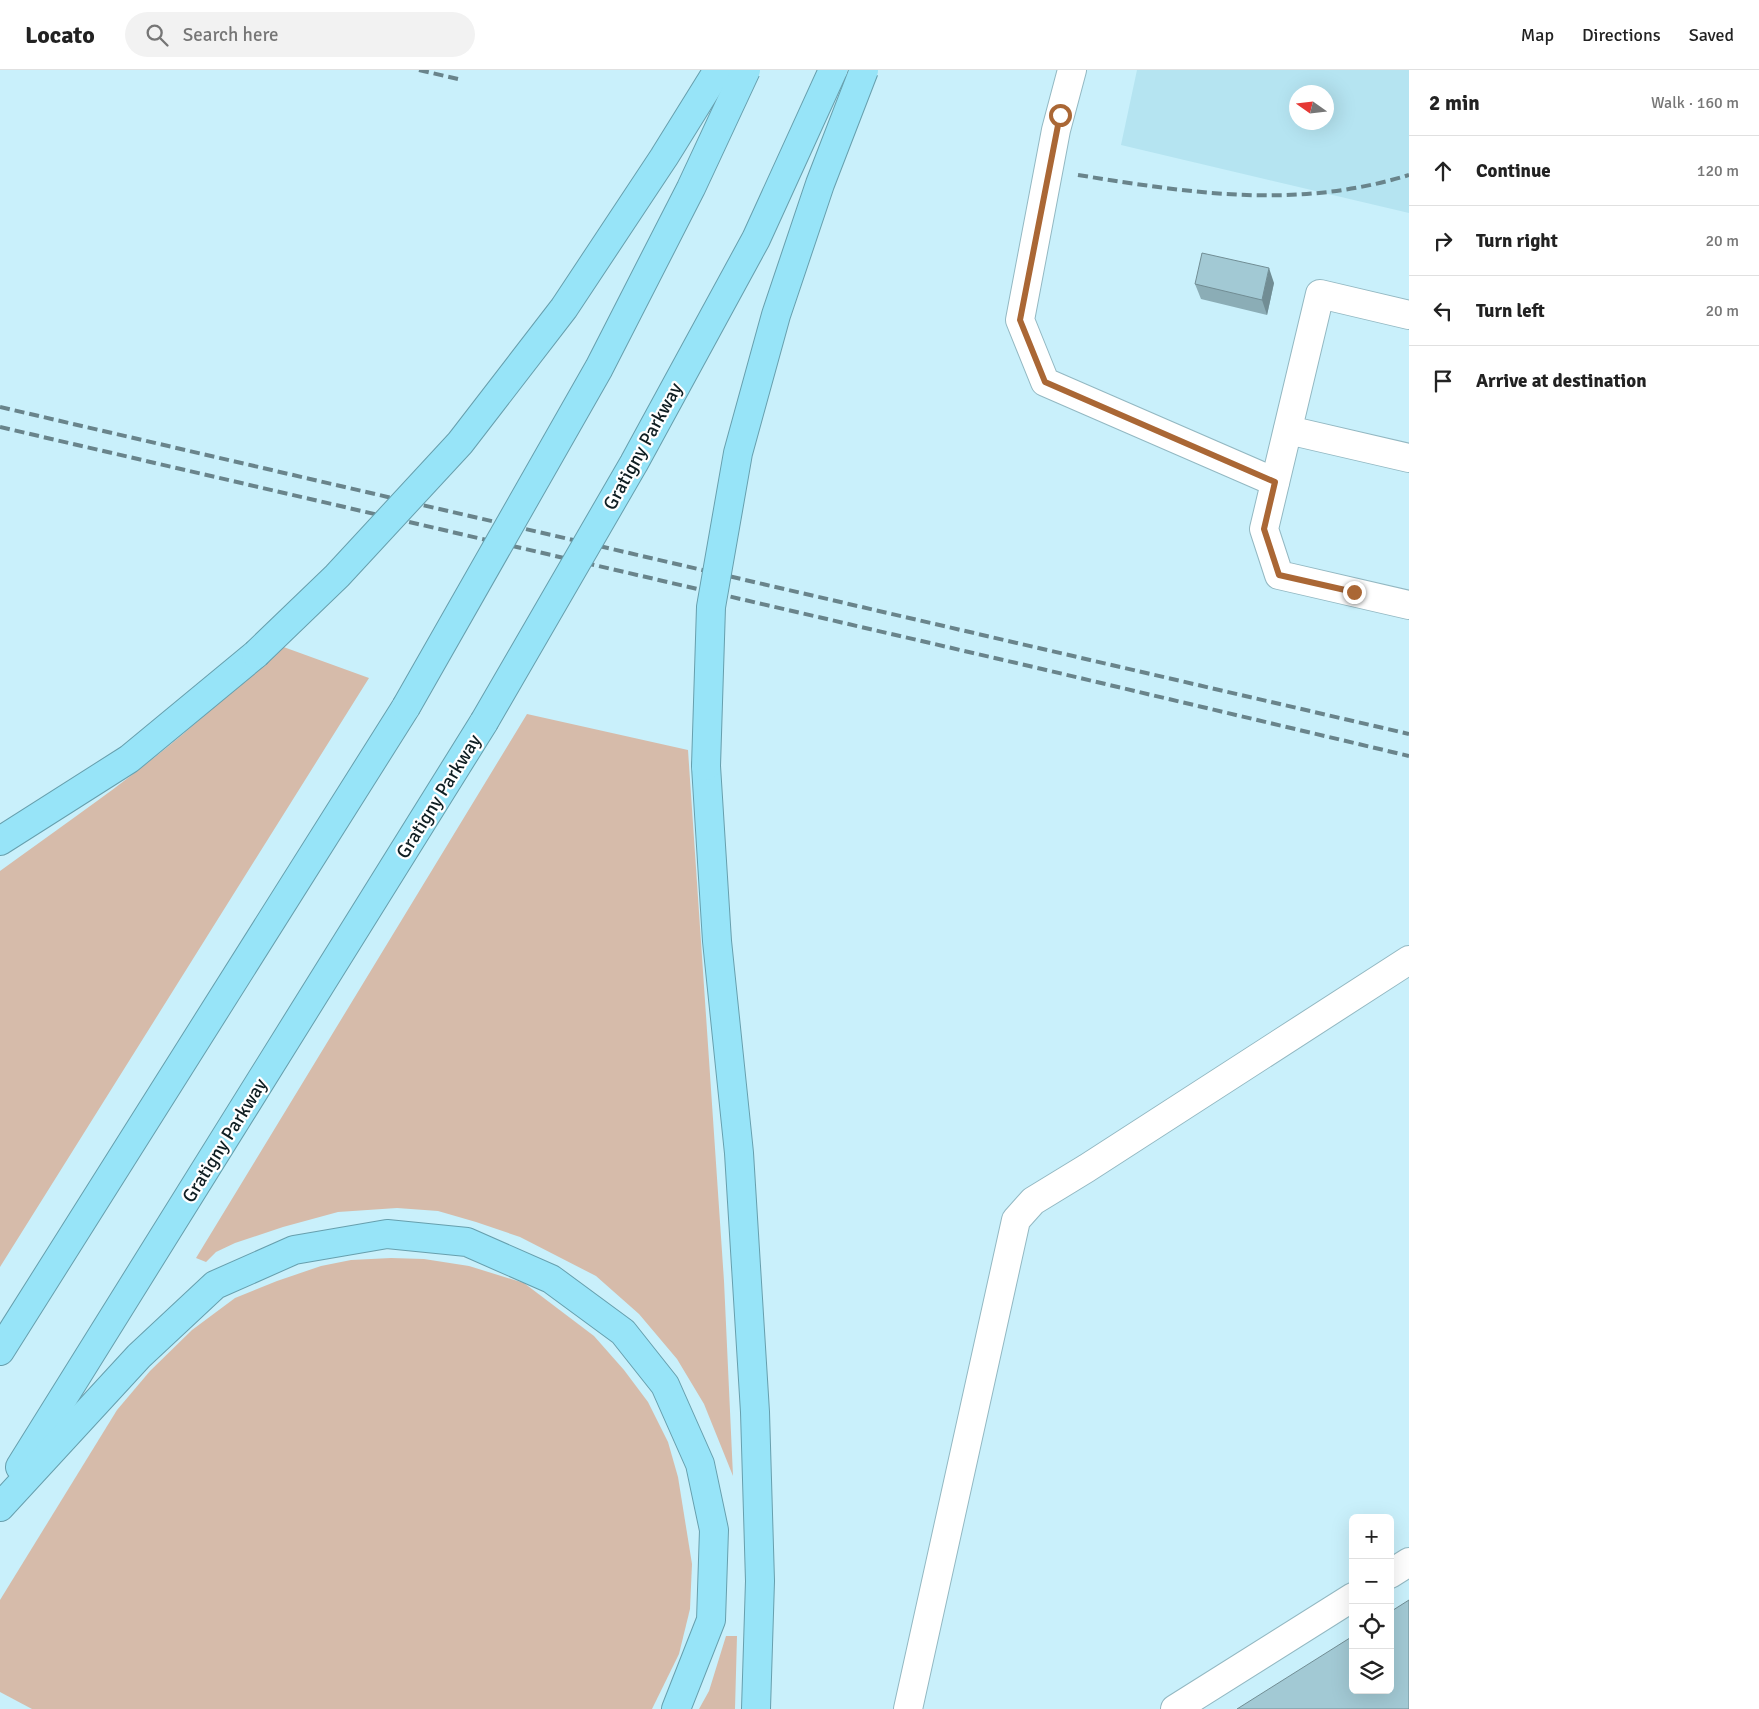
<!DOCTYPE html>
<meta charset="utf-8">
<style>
:root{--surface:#fff;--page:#f2f2f2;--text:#222;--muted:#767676;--line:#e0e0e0}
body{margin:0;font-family:Signika,sans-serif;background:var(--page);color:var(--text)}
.controls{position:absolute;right:15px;bottom:15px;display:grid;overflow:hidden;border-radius:8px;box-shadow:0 5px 20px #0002}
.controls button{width:45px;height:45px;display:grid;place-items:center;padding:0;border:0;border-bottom:1px solid var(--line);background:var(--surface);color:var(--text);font:25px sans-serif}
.compass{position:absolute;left:1289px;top:15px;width:45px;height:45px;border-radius:50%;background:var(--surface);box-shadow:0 5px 20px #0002;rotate:284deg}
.stop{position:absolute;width:15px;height:15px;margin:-11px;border:4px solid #aa6735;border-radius:50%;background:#fff}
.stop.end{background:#aa6735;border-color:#fff;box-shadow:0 1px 5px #0008}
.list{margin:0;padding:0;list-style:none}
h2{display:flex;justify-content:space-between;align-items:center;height:65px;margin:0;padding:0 20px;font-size:21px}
h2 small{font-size:16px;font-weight:400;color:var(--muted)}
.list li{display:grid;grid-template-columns:32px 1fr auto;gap:15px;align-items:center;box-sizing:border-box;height:70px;padding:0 20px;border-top:1px solid var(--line)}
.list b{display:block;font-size:19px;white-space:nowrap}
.list em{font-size:16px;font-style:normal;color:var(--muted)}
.icon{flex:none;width:28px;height:28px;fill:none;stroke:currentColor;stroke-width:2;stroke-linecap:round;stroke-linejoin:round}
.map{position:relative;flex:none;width:1409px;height:1639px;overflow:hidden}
header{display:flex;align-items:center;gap:30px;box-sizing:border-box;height:70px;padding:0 25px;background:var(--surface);border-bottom:1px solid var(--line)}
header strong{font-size:24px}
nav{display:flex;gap:28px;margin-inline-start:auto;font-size:18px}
.search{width:350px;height:45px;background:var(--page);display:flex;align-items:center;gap:12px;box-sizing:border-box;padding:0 18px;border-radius:28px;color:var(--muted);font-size:19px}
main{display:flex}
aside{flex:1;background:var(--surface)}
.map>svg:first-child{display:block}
.built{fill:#b5e4f1;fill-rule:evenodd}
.green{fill:#d6bbaa}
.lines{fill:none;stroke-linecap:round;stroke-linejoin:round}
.minor-casing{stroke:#93b8c2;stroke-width:30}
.highway-casing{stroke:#679fad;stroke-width:30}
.minor{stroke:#fff;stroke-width:28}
.highway{stroke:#97e4f8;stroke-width:28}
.rail{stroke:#69848b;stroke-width:4;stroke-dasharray:10 5;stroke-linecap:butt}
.highway-bridge-casing{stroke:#679fad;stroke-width:30;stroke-linecap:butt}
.highway-bridge{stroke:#97e4f8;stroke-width:28}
.wall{fill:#8badb6}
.shaded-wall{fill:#718d94}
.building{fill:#a2c9d4;stroke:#718d94}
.route{stroke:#aa6735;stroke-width:6}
.labels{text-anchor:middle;stroke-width:4.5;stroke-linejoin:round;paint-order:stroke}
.street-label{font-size:19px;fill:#0f1e22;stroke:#fff}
</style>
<header>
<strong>Locato</strong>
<div class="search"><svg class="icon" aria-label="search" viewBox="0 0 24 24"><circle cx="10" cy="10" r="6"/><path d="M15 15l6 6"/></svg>Search here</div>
<nav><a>Map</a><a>Directions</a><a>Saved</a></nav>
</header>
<main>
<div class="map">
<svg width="1409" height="1639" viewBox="0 0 1409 1639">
<rect width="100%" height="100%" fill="#c9f0fb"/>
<path class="built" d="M1137,0H1409V143L1121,75ZM1296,22H1326V52H1296Z"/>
<g class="green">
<path d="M278,575L369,608L0,1197V801C62,756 125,713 183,664C216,636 247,606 278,575Z"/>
<polygon points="527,644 688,680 724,1211 733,1406 704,1334 677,1289 639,1244 596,1206 520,1167 476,1152 438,1141 397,1138 338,1142 283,1157 235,1173 216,1182 206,1192 196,1188"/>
<polygon points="391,1188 424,1189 469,1196 524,1213 594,1266 624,1300 648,1332 668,1372 678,1407 692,1494 690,1539 679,1584 652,1639 32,1639 0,1622 0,1530 117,1340 150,1301 192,1260 235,1228 277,1211 321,1196 351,1190"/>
<polygon points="726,1566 737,1566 735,1639 699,1639 709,1621"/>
</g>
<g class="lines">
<g class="minor-casing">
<g id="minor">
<polyline points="1072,0 1056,60 1020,250 1045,312 1275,412"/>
<polyline points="1409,245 1320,224 1264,459 1279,505 1409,535"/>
<polyline points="1288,360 1409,388"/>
<polyline points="1390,1504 1409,1492"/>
<polyline points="908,1639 1016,1150 1033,1131 1087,1098 1409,890"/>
<polyline points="1175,1639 1353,1527"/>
</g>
</g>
<g class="highway-casing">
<g id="highway">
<polyline points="706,696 717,871 739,1083 755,1342 760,1511 756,1639"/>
<polyline points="0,771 129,689 256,584"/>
<polyline points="0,1281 406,637"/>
<polyline points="20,1397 484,652"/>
<polyline points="0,1437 139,1286 215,1215 294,1180 387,1164 467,1172 551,1209 623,1262 665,1315 700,1394 714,1460 711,1550 676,1639"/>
</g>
</g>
<use href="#minor" class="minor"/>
<use href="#highway" class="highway"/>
<g class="rail">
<polyline points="419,0 458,9"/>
<path d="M1078,105C1192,123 1295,140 1409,105"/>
<polyline points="0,337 1409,664"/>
<polyline points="0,357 1042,599 1409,686"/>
</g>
<g class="highway-bridge-casing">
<g id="highway-bridge">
<polyline points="256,584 337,506 460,373 564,238 664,87 718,0"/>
<polyline points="406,637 599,298 691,118 746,0"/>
<polyline points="484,652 634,393 756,169 833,0"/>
<polyline points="706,696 711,537 738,383 776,245 820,114 864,0"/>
</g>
</g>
<use href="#highway-bridge" class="highway-bridge"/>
</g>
<polygon class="wall" points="1274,213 1267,245 1201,229 1195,214"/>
<polygon class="shaded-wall" points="1269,198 1274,213 1267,245 1262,230"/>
<g class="building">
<polygon points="1202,183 1269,198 1262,230 1195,214"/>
<polygon points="1409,1530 1409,1639 1237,1639 1353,1566 1353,1620 1390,1620 1390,1542"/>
</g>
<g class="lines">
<polyline class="route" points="1060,45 1020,250 1045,312 1275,412 1264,459 1279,505 1354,522"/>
</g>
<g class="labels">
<g class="street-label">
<text transform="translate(642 376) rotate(-61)" y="7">Gratigny Parkway</text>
<text transform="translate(438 726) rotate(-58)" y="7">Gratigny Parkway</text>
<text transform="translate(224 1070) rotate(-58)" y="7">Gratigny Parkway</text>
</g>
</g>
</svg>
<div class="controls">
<button>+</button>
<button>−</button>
<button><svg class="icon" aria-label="locate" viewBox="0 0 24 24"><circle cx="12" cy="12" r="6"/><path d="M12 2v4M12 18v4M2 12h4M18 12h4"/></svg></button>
<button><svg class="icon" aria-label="layers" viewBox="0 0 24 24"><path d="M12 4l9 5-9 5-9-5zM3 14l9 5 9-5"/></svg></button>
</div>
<svg class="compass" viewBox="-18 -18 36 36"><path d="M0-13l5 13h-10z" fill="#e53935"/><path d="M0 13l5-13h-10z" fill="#767676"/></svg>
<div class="stop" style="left:1060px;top:45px"></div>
<div class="stop end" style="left:1354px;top:522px"></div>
</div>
<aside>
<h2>2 min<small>Walk · 160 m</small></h2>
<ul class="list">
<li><svg class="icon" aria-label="ahead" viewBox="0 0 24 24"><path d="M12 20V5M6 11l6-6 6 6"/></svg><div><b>Continue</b></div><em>120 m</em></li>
<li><svg class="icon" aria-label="right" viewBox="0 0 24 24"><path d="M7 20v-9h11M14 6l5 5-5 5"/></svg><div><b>Turn right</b></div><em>20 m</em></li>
<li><svg class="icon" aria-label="left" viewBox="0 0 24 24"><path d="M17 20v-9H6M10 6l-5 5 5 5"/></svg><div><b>Turn left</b></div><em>20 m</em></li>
<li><svg class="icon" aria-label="arrive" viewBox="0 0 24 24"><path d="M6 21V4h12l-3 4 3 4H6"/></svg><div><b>Arrive at destination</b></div></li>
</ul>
</aside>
</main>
